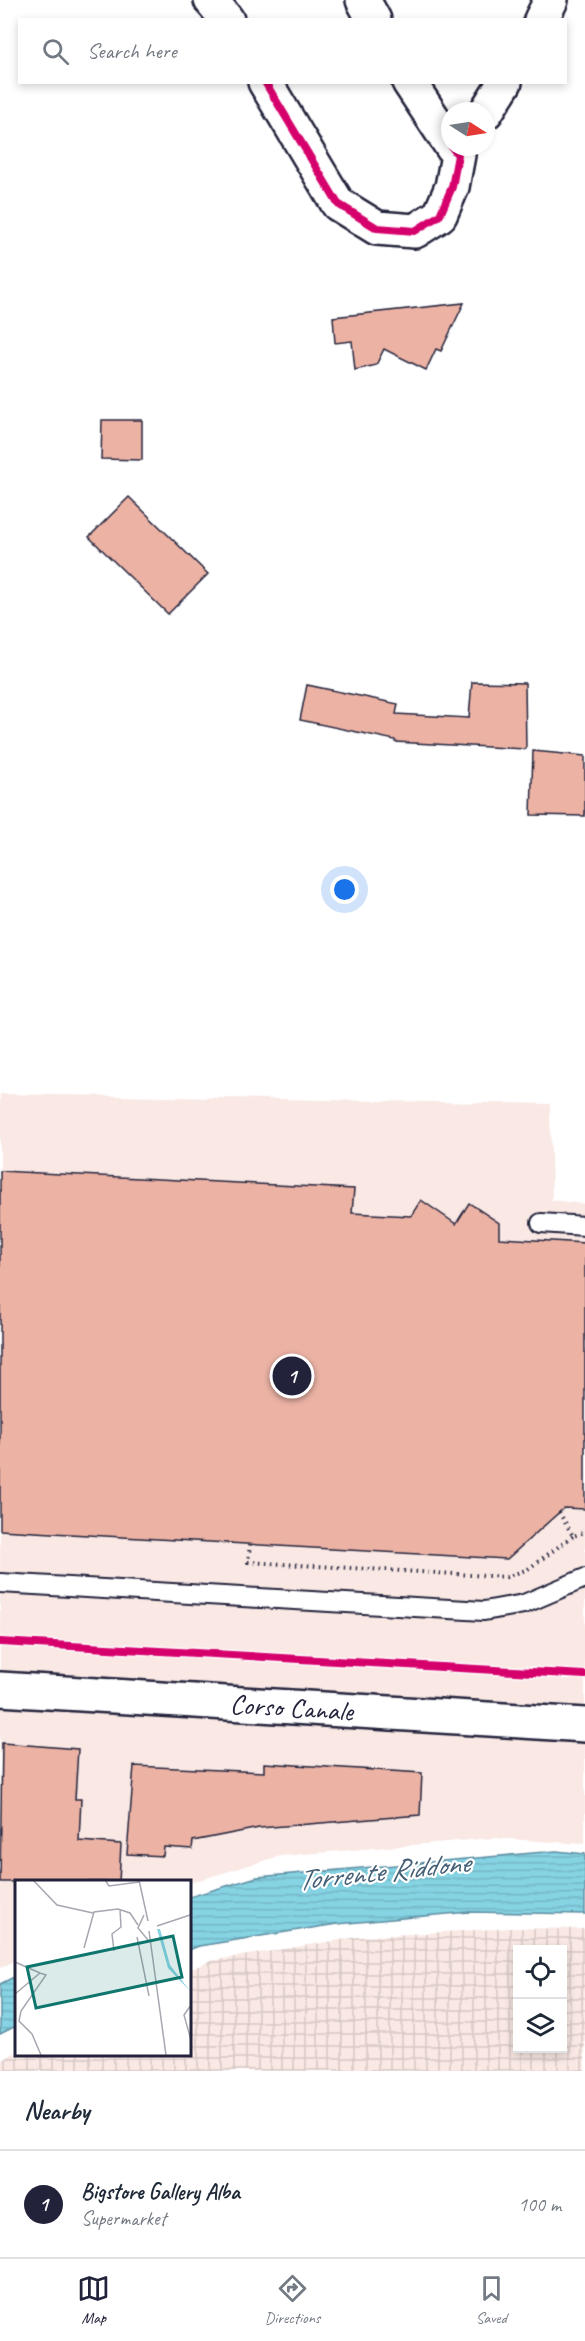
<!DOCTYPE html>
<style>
:root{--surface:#fff;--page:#f6f6f7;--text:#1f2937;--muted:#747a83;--line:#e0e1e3;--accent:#22223b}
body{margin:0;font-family:Caveat,sans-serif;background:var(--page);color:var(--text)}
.controls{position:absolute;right:18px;bottom:18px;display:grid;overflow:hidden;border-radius:0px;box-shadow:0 3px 9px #0003}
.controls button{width:54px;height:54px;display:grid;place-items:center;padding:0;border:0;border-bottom:2px solid var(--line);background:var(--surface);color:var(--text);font:30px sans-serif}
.compass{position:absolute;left:441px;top:102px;width:54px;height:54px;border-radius:50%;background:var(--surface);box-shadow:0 3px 9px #0003;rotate:102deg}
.you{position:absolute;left:345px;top:890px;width:21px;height:21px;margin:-15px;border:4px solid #fff;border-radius:50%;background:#1a73e8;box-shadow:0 0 0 9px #1a73e833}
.badge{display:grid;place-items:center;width:39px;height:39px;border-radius:50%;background:var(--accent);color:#fff;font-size:20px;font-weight:700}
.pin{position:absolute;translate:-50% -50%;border:3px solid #fff;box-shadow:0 2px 6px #0006}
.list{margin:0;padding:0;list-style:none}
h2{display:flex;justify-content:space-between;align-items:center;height:78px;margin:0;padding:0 24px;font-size:26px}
h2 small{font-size:20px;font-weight:400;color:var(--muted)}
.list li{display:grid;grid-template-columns:39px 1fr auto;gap:18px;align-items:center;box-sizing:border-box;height:108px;padding:0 24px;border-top:2px solid var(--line)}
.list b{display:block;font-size:22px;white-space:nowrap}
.list p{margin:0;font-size:20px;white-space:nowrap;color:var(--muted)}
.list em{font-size:20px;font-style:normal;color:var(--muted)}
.icon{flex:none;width:33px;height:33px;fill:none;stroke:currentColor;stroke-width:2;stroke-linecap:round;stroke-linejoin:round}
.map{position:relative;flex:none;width:585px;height:2071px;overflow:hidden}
.search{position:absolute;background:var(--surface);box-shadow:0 3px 9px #0003;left:18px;right:18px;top:18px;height:66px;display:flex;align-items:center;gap:15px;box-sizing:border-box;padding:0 21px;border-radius:0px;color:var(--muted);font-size:22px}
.sheet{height:186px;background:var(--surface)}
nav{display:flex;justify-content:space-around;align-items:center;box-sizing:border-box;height:84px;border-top:2px solid var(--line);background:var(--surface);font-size:16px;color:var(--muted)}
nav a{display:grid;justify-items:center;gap:3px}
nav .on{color:var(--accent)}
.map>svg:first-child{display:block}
.built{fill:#f9e8e4}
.industrial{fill:url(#industrial-grid);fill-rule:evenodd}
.water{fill:url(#water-rules);stroke:#5d8ca0;stroke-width:1.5}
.building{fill:#ecb3a5;stroke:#22223b;stroke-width:1.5}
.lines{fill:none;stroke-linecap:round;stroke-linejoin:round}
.service-casing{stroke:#22223b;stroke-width:22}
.minor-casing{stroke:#22223b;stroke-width:38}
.primary-casing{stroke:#22223b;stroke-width:38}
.path{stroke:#22223b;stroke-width:4;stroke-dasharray:1.5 4.5;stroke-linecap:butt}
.service{stroke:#fff;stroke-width:18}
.minor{stroke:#fff;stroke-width:33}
.primary{stroke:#fff;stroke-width:33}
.cycleway-casing{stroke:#fff;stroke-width:11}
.cycleway{stroke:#d6006c;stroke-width:8}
.labels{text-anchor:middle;stroke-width:4.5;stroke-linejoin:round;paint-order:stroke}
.street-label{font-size:28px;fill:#22223b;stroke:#fff}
.water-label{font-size:30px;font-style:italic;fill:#456076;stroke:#fff}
.inset-road{fill:none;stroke:#a7a7b1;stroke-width:1.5}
.view{fill:#0f766e;fill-opacity:0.15;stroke:#0f766e;stroke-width:3}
.inset-edge{fill:none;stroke:#22223b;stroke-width:3}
</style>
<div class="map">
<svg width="585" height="2071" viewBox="0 0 585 2071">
<defs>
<pattern id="industrial-grid" width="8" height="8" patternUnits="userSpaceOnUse" patternTransform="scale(1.5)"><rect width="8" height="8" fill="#f9e8e4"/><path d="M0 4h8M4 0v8" fill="none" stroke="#d5c7c4"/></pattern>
<pattern id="water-rules" width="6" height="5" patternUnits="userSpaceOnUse" patternTransform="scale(1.5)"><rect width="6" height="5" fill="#85d3e3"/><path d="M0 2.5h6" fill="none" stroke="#73b5c4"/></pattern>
</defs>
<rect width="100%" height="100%" fill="#fff"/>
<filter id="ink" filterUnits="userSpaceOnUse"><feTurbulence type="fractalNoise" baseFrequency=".0167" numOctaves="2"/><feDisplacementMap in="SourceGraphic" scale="12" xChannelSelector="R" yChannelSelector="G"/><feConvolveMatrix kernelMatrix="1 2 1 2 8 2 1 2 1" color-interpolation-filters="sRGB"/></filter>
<g filter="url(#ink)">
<polygon class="built" points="0,1094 550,1104 552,1200 585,1204 585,1844 494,1838 280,1856 189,1883 16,1882 16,1960 0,1968"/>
<path class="industrial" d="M511,1928L585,1929V2071H0V2061L16,2052V2054H189V1970L210,1961L358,1937ZM518,1950H562V2048H518Z"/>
<g class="water">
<polygon points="556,1851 585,1854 585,1914 469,1912 337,1924 199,1946 189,1950 189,1897 257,1877"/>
<polygon points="16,1976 16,2026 0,2034 0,1984"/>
</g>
<g class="building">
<polygon points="464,303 441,351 436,349 426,370 384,349 376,365 355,370 352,341 335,343 333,317"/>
<polygon points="102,420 142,420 142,460 101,459"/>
<polygon points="129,497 208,574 168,614 89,537"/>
<polygon points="472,682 525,683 526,749 395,742 395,740 300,720 307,685 398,704 396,714 469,718"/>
<polygon points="533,751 585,756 585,816 531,815"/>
<polygon points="0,1171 354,1189 352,1213 411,1216 421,1200 456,1224 469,1203 499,1223 499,1238 585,1243 585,1509 564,1508 507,1559 0,1530"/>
<polygon points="2,1743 78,1749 75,1799 81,1799 79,1841 121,1844 119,1882 0,1882"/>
<polygon points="264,1763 422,1773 420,1815 259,1828 193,1841 192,1849 164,1847 163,1856 127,1854 134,1766 264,1772"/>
</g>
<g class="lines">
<g class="service-casing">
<g id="service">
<polyline points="541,1223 585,1226"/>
<polyline points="0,1583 484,1611 524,1604 585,1578"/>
</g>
</g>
<g class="minor-casing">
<g id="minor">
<polyline points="211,0 227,20"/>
<polyline points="363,0 374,20"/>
<polyline points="541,20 551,0"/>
<polyline points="265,82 338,204 377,228 415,231 440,215 452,187 458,155 452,147"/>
<polyline points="409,82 450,144"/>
<polyline points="486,112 505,82"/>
</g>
</g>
<g class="primary-casing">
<g id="primary">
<path id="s1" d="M0,1689L585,1725"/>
</g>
</g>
<g class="path">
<polyline points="559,1512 573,1536 585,1532"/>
<polyline points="250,1544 248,1562 506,1577 528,1569 573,1536"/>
</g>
<use href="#service" class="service"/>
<use href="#minor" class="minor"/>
<use href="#primary" class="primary"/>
<g class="cycleway-casing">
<g id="cycleway">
<polyline points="265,82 338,204 377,228 415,231 440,215 452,187 458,155 452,147"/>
<polyline points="0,1642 585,1675"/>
</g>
</g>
<use href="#cycleway" class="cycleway"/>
</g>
</g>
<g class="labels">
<g class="street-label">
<text dy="10" stroke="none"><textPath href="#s1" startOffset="292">Corso Canale</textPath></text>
</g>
<g class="water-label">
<text transform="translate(383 1871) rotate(-6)" y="10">Torrente Riddone</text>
</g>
</g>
<g transform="translate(15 1880)">
<rect width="176" height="176" fill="#fff"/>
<path d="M142,49H145L155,85L175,111L153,88Z" fill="#85d3e3"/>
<path class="inset-road" d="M18,0L42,25L78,33M90,0L94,6L124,2M124,0L133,41M129,35L123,48L133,60M142,46L175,35M134,51L151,175M122,57L134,116M69,68L79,32L103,29L115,33L123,45M99,71L97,54L106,47L105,30M0,82L25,93M0,114L25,93L31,95L6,131L4,141L17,154L26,175M176,125L169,135L176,160"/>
<path class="view" d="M158,56L167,97L21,128L12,87Z"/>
<rect width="176" height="176" class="inset-edge"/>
</g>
</svg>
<div class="controls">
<button><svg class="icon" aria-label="locate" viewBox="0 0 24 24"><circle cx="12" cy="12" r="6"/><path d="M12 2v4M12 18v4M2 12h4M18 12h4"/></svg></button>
<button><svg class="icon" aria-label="layers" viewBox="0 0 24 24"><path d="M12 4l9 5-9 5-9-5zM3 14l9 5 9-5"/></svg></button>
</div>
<svg class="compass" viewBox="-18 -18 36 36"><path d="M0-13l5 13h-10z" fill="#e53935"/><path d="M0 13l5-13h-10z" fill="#747a83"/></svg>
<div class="you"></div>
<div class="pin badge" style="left:292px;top:1376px">1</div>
<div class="search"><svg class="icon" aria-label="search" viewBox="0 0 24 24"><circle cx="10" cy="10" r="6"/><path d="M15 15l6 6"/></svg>Search here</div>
</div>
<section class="sheet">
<h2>Nearby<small></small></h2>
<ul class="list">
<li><span class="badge">1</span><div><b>Bigstore Gallery Alba</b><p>Supermarket</p></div><em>100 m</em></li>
</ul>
</section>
<nav>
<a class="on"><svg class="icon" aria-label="map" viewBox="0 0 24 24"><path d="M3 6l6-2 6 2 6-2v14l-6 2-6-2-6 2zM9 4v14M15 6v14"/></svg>Map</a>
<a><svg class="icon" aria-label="directions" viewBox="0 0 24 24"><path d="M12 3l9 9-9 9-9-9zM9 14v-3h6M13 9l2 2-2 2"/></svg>Directions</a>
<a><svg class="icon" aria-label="saved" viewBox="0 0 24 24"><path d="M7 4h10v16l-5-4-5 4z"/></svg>Saved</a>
</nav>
